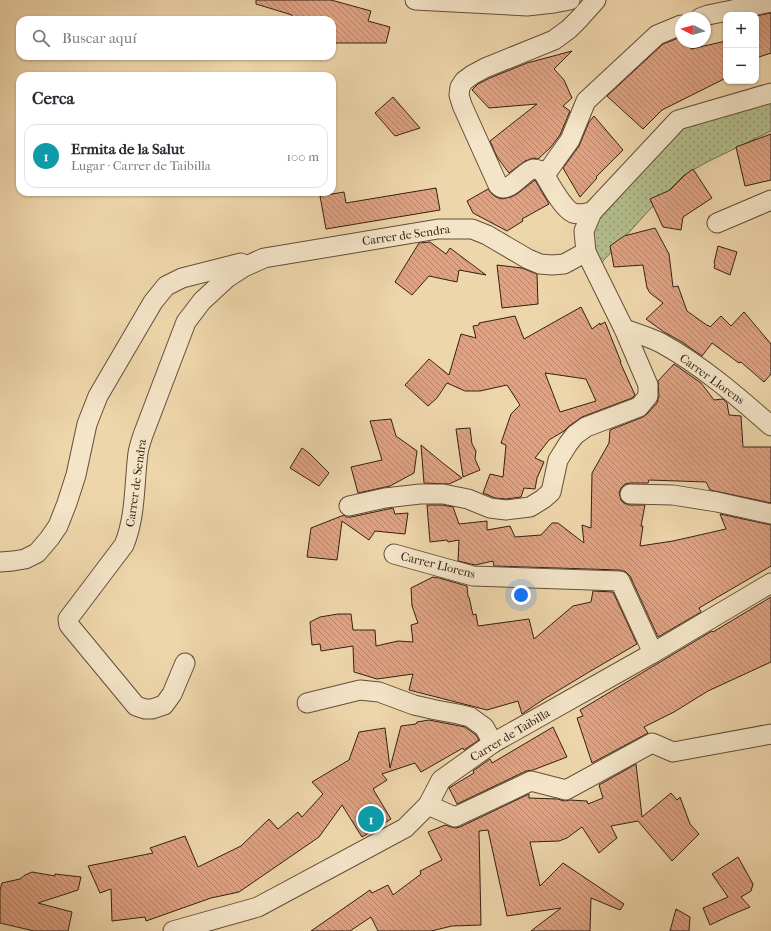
<!DOCTYPE html>
<html lang="es">
<meta charset="utf-8">
<style>
:root{--surface:#fff;--page:#f7f7f7;--text:#2b2b33;--muted:#7c7c81;--line:#e1e1e2;--accent:#8f2418}
body{margin:0;font-family:"IM FELL French Canon",serif;background:var(--page);color:var(--text)}
.controls{position:absolute;right:12px;top:12px;display:grid;overflow:hidden;border-radius:8px;box-shadow:0 1px 3px #0004}
.controls button{width:36px;height:36px;display:grid;place-items:center;padding:0;border:0;border-bottom:1px solid var(--line);background:var(--surface);color:var(--text);font:20px sans-serif}
.compass{position:absolute;left:675px;top:12px;width:36px;height:36px;border-radius:50%;background:var(--surface);box-shadow:0 1px 3px #0004;rotate:276deg}
.you{position:absolute;left:521px;top:595px;width:14px;height:14px;margin:-10px;border:3px solid #fff;border-radius:50%;background:#1a73e8;box-shadow:0 0 0 6px #1a73e833}
.badge{display:grid;place-items:center;width:26px;height:26px;border-radius:50%;background:var(--accent);color:#fff;font-size:13px;font-weight:700}
.pin{position:absolute;translate:-50% -50%;border:2px solid #fff;box-shadow:0 1px 4px #0006}
.list{margin:0;padding:0;list-style:none}
h2{display:flex;justify-content:space-between;align-items:center;height:52px;margin:0;padding:0 16px;font-size:17px}
h2 small{font-size:13px;font-weight:400;color:var(--muted)}
.list li{display:grid;grid-template-columns:26px 1fr auto;gap:12px;align-items:center;box-sizing:border-box;height:64px;margin:0 8px 8px;padding:0 8px;border:1px solid var(--line);border-radius:12px}
.list b{display:block;font-size:15px;white-space:nowrap}
.list p{margin:0;font-size:13px;white-space:nowrap;color:var(--muted)}
.list em{font-size:13px;font-style:normal;color:var(--muted)}
.icon{flex:none;width:22px;height:22px;fill:none;stroke:currentColor;stroke-width:2;stroke-linecap:round;stroke-linejoin:round}
.map{position:relative;flex:none;width:771px;height:931px;overflow:hidden}
.search{position:absolute;background:var(--surface);box-shadow:0 1px 3px #0004;left:16px;top:16px;width:320px;height:44px;display:flex;align-items:center;gap:10px;box-sizing:border-box;padding:0 14px;border-radius:12px;color:var(--muted);font-size:15px}
.panel{position:absolute;background:var(--surface);box-shadow:0 1px 3px #0004;left:16px;top:72px;width:320px;height:124px;border-radius:12px}
.map>svg:first-child{display:block}
.grass{fill:url(#grass-dots);stroke:#747050}
.building{fill:url(#building-back-hatch);stroke:#352013;fill-rule:evenodd}
.lines{fill:none;stroke-linecap:round;stroke-linejoin:round}
.minor-casing{stroke:#634e39;stroke-width:21}
.minor{stroke:#f4e4c8;stroke-width:19}
.labels{text-anchor:middle;stroke-width:3.5;stroke-linejoin:round;paint-order:stroke}
.street-label{font-size:12px;fill:#352013;stroke:#f4e4c8}
</style>
<div class="map">
<svg width="771" height="931" viewBox="0 0 771 931">
<defs>
<pattern id="grass-dots" width="8" height="8" patternUnits="userSpaceOnUse"><rect width="8" height="8" fill="#b3bf8d"/><path d="M2 2h.1M6 6h.1" fill="none" stroke="#929b72" stroke-width="1.8" stroke-linecap="round"/></pattern>
<pattern id="building-back-hatch" width="6" height="6" patternUnits="userSpaceOnUse"><rect width="6" height="6" fill="#e1a282"/><path d="M-1 5l2 2M0 0l6 6M5-1l2 2" fill="none" stroke="#b78469"/></pattern>
</defs>
<rect width="100%" height="100%" fill="#eed6ab"/>
<filter id="stains"><feTurbulence type="fractalNoise" baseFrequency=".005" numOctaves="4"/><feColorMatrix values="0 0 0 0 .2 0 0 0 0 .09 0 0 0 0 .02 0 0 0 .5 -.17"/></filter>
<radialGradient id="worn" r=".72"><stop offset=".6" stop-color="#630" stop-opacity="0"/><stop offset="1" stop-color="#630" stop-opacity=".3"/></radialGradient>
<polygon class="grass" points="766,94 771,104 771,131 707,162 684,175 651,208 595,270 592,212 678,120"/>
<g class="building">
<polygon points="256,0 331,0 371,11 368,21 390,27 386,43 332,43 332,20 290,20 292,15 256,4"/>
<polygon points="771,13 771,53 756,58 756,16"/>
<polygon points="681,37 681,42 689,42 691,49 726,41 726,78 662,110 643,129 607,96 663,44"/>
<polygon points="572,51 554,69 564,80 572,98 563,106 570,111 560,135 550,148 538,159 533,158 525,161 509,173 497,157 490,141 537,104 489,108 472,90 478,84 490,78 527,63"/>
<polygon points="393,97 420,128 395,136 375,113"/>
<polygon points="594,116 623,150 596,177 597,178 580,197 563,168 579,146 589,122"/>
<polygon points="771,134 771,180 745,186 736,147"/>
<polygon points="693,169 712,198 683,217 681,230 663,227 650,199 670,190 685,175"/>
<polygon points="535,180 549,204 522,219 523,221 507,231 473,213 467,201 488,189 492,194 496,197 502,199 511,197 517,194"/>
<polygon points="436,188 440,210 326,229 320,196 344,192 346,203"/>
<polygon points="655,228 669,254 673,287 678,286 687,311 708,326 708,325 710,327 721,316 731,326 744,312 771,344 771,374 764,382 741,362 739,363 712,343 702,356 682,342 664,332 646,319 663,303 650,293 647,288 643,265 614,267 610,246 624,236"/>
<polygon points="430,242 446,254 450,248 486,275 459,270 457,282 429,276 412,295 395,282 419,243"/>
<polygon points="718,246 737,252 730,275 714,268 715,264 714,263"/>
<polygon points="497,265 522,268 537,274 538,304 502,308"/>
<path d="M581,307L592,329L600,323V325L605,322L621,362H620L635,395L632,398L582,417L569,426L564,431L549,440L535,458L544,462L537,478L535,489L524,488L521,497L506,499L495,498L483,493L490,474L503,477L506,445L501,443L511,414L520,405L507,385L480,391H465L447,383L437,398L428,406L405,385L429,359L449,375L461,334L476,338L473,326L479,325V323L515,316L524,339ZM545,373L586,379L596,401L560,412Z"/>
<polygon points="674,364 701,383 714,400 723,399 727,403 729,415 741,416 743,447 771,447 771,503 710,490 706,482 649,480 648,483 630,483 625,484 621,488 619,493 621,500 624,503 629,505 645,505 641,526 643,526 640,546 673,541 726,529 720,514 771,525 771,566 699,608 701,612 658,637 630,576 626,572 620,570 494,566 493,561 475,565 458,561 459,540 448,542 447,540 430,542 427,505 442,505 453,507 459,524 487,521 487,530 510,526 515,537 541,535 552,523 558,523 584,543 582,525 591,528 592,473 609,443 610,430 643,417 647,414 657,403 659,396 658,381"/>
<polygon points="391,419 396,436 417,451 414,473 390,486 358,493 351,467 382,460 370,421"/>
<polygon points="470,428 472,444 476,451 475,459 480,470 463,477 456,429"/>
<polygon points="421,445 444,464 462,478 449,484 424,483"/>
<polygon points="302,448 309,453 329,473 319,486 290,468"/>
<polygon points="393,508 395,514 408,513 405,534 375,531 369,540 342,521 337,560 307,557 311,528 344,515 346,517 351,517"/>
<polygon points="433,577 439,578 467,586 468,597 469,597 473,615 476,614 478,626 529,619 534,639 573,606 591,602 593,591 613,592 637,644 589,672 541,701 522,714 518,701 487,710 409,690 413,674 377,679 354,672 353,646 321,651 320,644 312,645 311,635 310,622 320,617 338,614 351,614 353,630 375,630 376,646 398,641 413,642 411,625 418,623 412,606 411,588"/>
<polygon points="771,597 771,662 708,691 674,712 644,727 648,733 592,763 577,718 583,716 580,710 712,631 713,632"/>
<polygon points="429,720 465,727 476,735 479,740 464,750 463,748 421,772 415,763 382,774 387,780 373,789 391,819 362,837 342,805 319,837 239,892 211,898 146,921 145,917 112,921 111,889 100,893 88,866 153,853 150,848 185,836 198,867 241,846 269,819 278,829 298,812 302,817 323,794 312,782 349,760 359,732 385,728 390,768 401,726 416,724 417,722"/>
<polygon points="553,727 567,757 533,770 526,771 457,804 449,788 474,773 473,771 490,759 492,763"/>
<polygon points="636,764 642,817 671,793 677,800 680,797 690,824 699,834 672,861 638,821 611,826 617,838 599,853 582,827 567,838 559,841 530,842 540,886 563,863 624,904 620,910 591,898 590,931 531,931 561,908 507,916 488,830 479,831 481,925 452,926 431,931 378,931 371,917 350,931 311,931 370,890 372,893 388,885 393,895 421,874 420,871 442,860 428,832 445,825 455,828 460,827 529,794 529,798 558,799 564,801 570,800 587,801 588,804 603,798 599,785"/>
<polygon points="738,857 753,884 751,891 741,897 750,907 731,915 710,925 703,908 728,897 712,874"/>
<polygon points="32,872 55,876 55,874 81,877 78,890 38,903 72,912 68,931 34,931 0,923 0,890 2,883 20,879 25,875"/>
<polygon points="676,909 690,917 689,931 670,931"/>
</g>
<g class="lines">
<g class="minor-casing">
<g id="minor">
<polyline points="415,0 527,6 554,3 570,0"/>
<polyline points="700,18 708,15 771,2"/>
<polyline points="545,175 570,140 586,101 657,35 681,25"/>
<path d="M592,212C585,213 579,215 573,213C562,208 549,182 542,171C539,170 536,169 533,169C523,171 508,196 498,185L462,105L459,95L460,87L464,81L472,75L485,68L554,40L569,29L579,19L596,0"/>
<polyline points="717,223 771,200"/>
<path d="M624,329C636,333 649,337 661,343C701,365 737,396 771,426"/>
<polyline points="630,494 673,495 717,502 771,514"/>
<polyline points="349,506 385,498 420,494 443,494 468,499 490,508 506,510 530,507 543,499 551,492 558,460 568,444 575,435 586,427 639,407 644,401 648,396 648,385 624,329 586,252 584,231 592,212 678,120 771,93"/>
<polyline points="394,554 473,576 620,581 653,653"/>
<polyline points="0,562 13,561 25,559 37,553 49,539 58,526 67,503 76,475 87,424 98,396 153,302 166,286 182,278 241,263"/>
<path d="M185,663L172,694L164,705L152,709H145L136,706L69,625L68,619L124,545C136,516 134,484 138,453C139,447 141,441 143,435L186,322L202,301L227,278L244,267L264,258L438,229H472L487,235L528,259L540,264L552,265L564,264L586,252"/>
<polyline points="307,703 360,690 379,692 414,705 436,710 458,714 470,717 484,727 493,743"/>
<polyline points="428,805 455,817 531,781 566,790 652,743 673,752 771,734"/>
<polyline points="173,931 258,907 405,828 428,805 441,780 493,743 653,653 771,583"/>
</g>
</g>
<use href="#minor" class="minor"/>
</g>
<g class="labels">
<g class="street-label">
<text transform="translate(406 235) rotate(-8)" y="4">Carrer de Sendra</text>
<text transform="translate(712 379) rotate(36)" y="4">Carrer Llorens</text>
<text transform="translate(136 483) rotate(-82)" y="4">Carrer de Sendra</text>
<text transform="translate(438 565) rotate(14)" y="4">Carrer Llorens</text>
<text transform="translate(510 735) rotate(-31)" y="4">Carrer de Taibilla</text>
</g>
</g>
<rect width="100%" height="100%" filter="url(#stains)"/>
<rect width="100%" height="100%" fill="url(#worn)"/>
</svg>
<div class="controls">
<button>+</button>
<button>−</button>
</div>
<svg class="compass" viewBox="-18 -18 36 36"><path d="M0-13l5 13h-10z" fill="#e53935"/><path d="M0 13l5-13h-10z" fill="#7c7c81"/></svg>
<div class="you"></div>
<div class="pin badge" style="left:371px;top:819px;background:#0f9aa8">1</div>
<div class="search"><svg class="icon" aria-label="search" viewBox="0 0 24 24"><circle cx="10" cy="10" r="6"/><path d="M15 15l6 6"/></svg>Buscar aquí</div>
<section class="panel">
<h2>Cerca<small></small></h2>
<ul class="list">
<li><span class="badge" style="background:#0f9aa8">1</span><div><b>Ermita de la Salut</b><p>Lugar · Carrer de Taibilla</p></div><em>100 m</em></li>
</ul>
</section>
</div>
